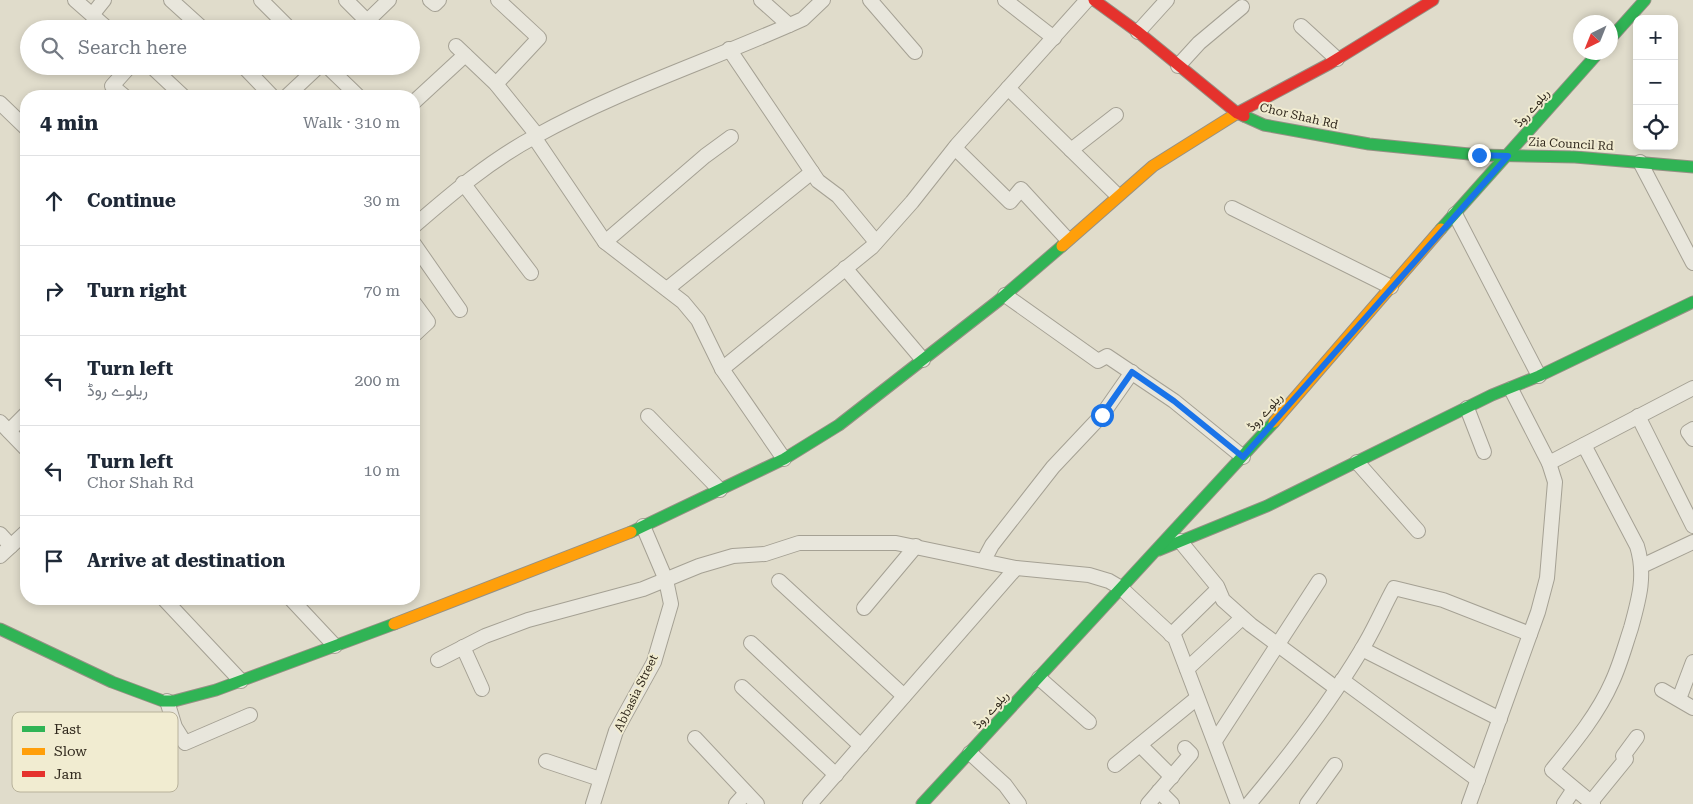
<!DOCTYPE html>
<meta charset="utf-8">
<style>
:root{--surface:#fff;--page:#f6f6f7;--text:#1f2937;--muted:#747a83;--line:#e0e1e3}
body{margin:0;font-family:"Roboto Serif",Vazirmatn,serif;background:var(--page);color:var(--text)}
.controls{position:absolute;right:15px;top:15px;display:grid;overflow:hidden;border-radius:10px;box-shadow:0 2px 8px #0003}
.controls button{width:45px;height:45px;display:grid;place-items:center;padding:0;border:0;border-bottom:1px solid var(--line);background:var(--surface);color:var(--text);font:25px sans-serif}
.compass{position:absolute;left:1573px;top:15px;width:45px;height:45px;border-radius:50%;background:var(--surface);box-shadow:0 2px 8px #0003;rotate:223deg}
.stop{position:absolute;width:15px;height:15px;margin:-11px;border:4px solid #1a73e8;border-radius:50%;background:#fff}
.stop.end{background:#1a73e8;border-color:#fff;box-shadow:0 1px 5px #0008}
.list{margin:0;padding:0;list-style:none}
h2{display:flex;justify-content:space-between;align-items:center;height:65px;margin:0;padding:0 20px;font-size:21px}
h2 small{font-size:16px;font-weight:400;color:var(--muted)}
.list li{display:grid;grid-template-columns:32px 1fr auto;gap:15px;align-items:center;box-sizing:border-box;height:90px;padding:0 20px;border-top:1px solid var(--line)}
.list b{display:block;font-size:19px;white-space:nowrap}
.list p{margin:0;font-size:16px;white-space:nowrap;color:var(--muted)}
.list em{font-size:16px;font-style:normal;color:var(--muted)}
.icon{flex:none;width:28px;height:28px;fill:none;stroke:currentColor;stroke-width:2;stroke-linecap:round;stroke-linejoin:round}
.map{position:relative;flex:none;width:1693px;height:804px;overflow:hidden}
.search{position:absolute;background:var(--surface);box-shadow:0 2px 8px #0003;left:20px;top:20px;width:400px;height:55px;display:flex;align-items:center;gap:12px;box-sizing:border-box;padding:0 18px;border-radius:28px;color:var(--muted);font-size:19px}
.panel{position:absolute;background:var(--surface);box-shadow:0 2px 8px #0003;left:20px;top:90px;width:400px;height:515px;border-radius:20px}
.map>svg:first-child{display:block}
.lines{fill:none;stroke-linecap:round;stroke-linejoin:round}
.street-casing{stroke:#a5a194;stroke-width:16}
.fast-casing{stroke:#959084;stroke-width:13}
.slow-casing{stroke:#959084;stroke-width:13}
.jam-casing{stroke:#959084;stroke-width:13}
.street{stroke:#e8e6dc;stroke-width:14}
.fast{stroke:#30b455;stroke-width:11}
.slow{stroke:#ff9f0a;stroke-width:11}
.jam{stroke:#e5322d;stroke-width:11}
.route{stroke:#1a73e8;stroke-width:6}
.labels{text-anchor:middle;stroke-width:4;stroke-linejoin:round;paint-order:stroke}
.street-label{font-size:12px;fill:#322a1e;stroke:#f1ecd1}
.key{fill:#f1ecd1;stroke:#b8b29b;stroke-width:1}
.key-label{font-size:14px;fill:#322a1e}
</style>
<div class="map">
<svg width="1693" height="804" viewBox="0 0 1693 804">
<rect width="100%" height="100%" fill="#e0dccb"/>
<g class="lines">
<g class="street-casing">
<g id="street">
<polyline points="75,0 108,29"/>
<polyline points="171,0 203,29"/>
<polyline points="261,0 290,29"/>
<polyline points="346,0 367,21"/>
<polyline points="430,0 435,4 439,0"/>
<polyline points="761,0 789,25"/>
<polyline points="870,0 915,52"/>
<polyline points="1005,0 1054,38"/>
<polyline points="92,15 104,0"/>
<polyline points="1301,26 1337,59"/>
<polyline points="359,29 389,0"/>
<polyline points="1138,32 1167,0"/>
<polyline points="456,46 496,84 537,135"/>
<polyline points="729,49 818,181 838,196 876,242"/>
<polyline points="151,66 183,96"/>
<polyline points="243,66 272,96"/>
<polyline points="327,66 358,96"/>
<polyline points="1178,66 1199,43 1242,7"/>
<polyline points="496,84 539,38 498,0"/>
<polyline points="1008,88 1117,195"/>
<polyline points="124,96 112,86 130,66"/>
<polyline points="287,96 319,66"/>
<polyline points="414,102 465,55"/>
<polyline points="0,103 26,128"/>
<polyline points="534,137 605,242 683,302 698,320 722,369 784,459"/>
<polyline points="955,148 1010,202 1021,189 1067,239"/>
<polyline points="1071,150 1116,115"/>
<polyline points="1640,162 1693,263"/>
<polyline points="463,183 531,273"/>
<polyline points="1232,208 1391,287"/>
<polyline points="1455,214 1539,376"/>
<path d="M414,226C452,193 491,160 536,136C621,89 715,59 803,19L823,0"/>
<polyline points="605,242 705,156 731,137"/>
<polyline points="414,244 460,310"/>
<polyline points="845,268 923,360"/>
<polyline points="667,289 812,172"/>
<polyline points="1005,295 1098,361 1107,356 1174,401 1243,457"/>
<polyline points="414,303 428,322 414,335"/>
<polyline points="722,369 872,247 912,202 957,145 1087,0"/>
<polyline points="1467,408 1484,452"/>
<polyline points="648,416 720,490"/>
<polyline points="1638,416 1693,526"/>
<polyline points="0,422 26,449"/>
<polyline points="1693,429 1688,432 1693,439"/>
<polyline points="9,431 26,414"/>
<path d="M1584,445L1637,546C1646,575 1639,599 1631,628C1625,646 1620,665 1612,682C1598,714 1574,743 1552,770L1593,804"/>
<polyline points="1357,462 1418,531"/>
<polyline points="1549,463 1693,388"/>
<polyline points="0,534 11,546"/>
<polyline points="1180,541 1217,586 1223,600 1251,625 1336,688"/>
<polyline points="0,556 26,532"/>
<polyline points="984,560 992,545 1053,467 1102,415 1132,372"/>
<polyline points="1642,566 1693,542"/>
<polyline points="779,581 904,696"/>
<polyline points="164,599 241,681"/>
<polyline points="291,599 335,646"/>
<polyline points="864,608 916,546"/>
<polyline points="1171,635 1218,589"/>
<polyline points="751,643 861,746"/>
<polyline points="463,647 482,689"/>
<polyline points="1362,649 1500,719"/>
<polyline points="438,660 485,636 528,620 643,589 699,566 733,556 765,554 799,543 896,543 1016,568 1089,575 1109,581 1121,588 1175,638 1238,804"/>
<polyline points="1187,669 1242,618"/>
<polyline points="1039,678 1089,722"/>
<polyline points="1342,680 1478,780"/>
<polyline points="742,687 836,775"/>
<polyline points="1662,690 1693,708"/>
<polyline points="1679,699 1693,662"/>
<polyline points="167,701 175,727 185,743 250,715"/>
<polyline points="695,738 757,804"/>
<polyline points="1215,741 1319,581"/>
<polyline points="1140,745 1172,777"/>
<polyline points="970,753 1005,785 1019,804"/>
<polyline points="546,761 600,779"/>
<polyline points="1115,765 1197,698"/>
<polyline points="1159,791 1172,804"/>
<polyline points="1591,802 1626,759 1623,756 1637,737"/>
<polyline points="593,804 616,731 654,662 671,604 666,580 643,526"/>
<polyline points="736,804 746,793"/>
<polyline points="810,804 1016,568"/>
<polyline points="1148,804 1191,754 1185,748"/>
<path d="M1249,804C1290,755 1329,704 1362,649C1374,630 1383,608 1394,588L1443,600L1530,634"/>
<polyline points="1307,804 1335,765"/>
<polyline points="1469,804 1538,612 1547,578 1555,482 1549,463 1511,389"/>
<polyline points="1564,804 1574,789"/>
</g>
</g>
<g class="fast-casing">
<g id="fast">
<polyline points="1610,39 1645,0"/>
<polyline points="1244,116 1264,125 1369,144 1479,155 1575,157 1693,167"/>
<polyline points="1441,229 1599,52"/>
<polyline points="631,532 784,459 839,425 998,301 1062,246"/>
<polyline points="1159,550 1267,506 1492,395 1539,376 1693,302"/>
<polyline points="0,629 112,682 163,701 174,701 216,690 394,624"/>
<polyline points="922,804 1274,422"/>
</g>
</g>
<g class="slow-casing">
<g id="slow">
<polyline points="1062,246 1153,166 1239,112"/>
<polyline points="1274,422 1441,229"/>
<polyline points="394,624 631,532"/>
</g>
</g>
<g class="jam-casing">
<g id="jam">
<polyline points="1094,0 1138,32 1237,113 1244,116"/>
<polyline points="1239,112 1329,64 1433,0"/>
</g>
</g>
<use href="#street" class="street"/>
<use href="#fast" class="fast"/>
<use href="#slow" class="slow"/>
<use href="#jam" class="jam"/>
</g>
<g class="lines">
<polyline class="route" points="1102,415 1132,372 1174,401 1243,457 1508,156 1479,155"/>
</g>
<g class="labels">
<g class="street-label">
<text transform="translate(1532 108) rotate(-49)" y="4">ریلوے روڈ</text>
<text transform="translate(1299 116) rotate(13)" y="4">Chor Shah Rd</text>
<text transform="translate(1571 144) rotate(3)" y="4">Zia Council Rd</text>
<text transform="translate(1265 412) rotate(-48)" y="4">ریلوے روڈ</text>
<text transform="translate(636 693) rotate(-64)" y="4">Abbasia Street</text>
<text transform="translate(991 710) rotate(-48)" y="4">ریلوے روڈ</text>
</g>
</g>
<rect x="12" y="712" width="166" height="80" rx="8" class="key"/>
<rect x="22" y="726" width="23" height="6" fill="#30b455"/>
<rect x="22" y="748" width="23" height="7" fill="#ff9f0a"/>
<rect x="22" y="771" width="23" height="6" fill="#e5322d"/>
<g class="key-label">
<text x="54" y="734">Fast</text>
<text x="54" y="756">Slow</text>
<text x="54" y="779">Jam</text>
</g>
</svg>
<div class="controls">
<button>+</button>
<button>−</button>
<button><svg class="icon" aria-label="locate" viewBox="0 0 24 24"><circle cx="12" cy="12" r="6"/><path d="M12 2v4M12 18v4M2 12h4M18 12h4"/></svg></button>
</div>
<svg class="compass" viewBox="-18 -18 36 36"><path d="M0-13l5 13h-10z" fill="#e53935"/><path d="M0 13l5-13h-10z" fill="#747a83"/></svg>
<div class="stop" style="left:1102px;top:415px"></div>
<div class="stop end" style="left:1479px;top:155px"></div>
<div class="search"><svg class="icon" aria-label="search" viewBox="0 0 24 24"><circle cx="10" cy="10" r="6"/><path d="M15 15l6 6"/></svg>Search here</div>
<section class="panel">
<h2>4 min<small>Walk · 310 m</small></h2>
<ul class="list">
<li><svg class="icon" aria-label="ahead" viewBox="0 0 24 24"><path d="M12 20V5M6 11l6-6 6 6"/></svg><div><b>Continue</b></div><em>30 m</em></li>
<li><svg class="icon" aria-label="right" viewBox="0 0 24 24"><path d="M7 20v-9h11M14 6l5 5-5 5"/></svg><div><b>Turn right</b></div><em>70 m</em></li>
<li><svg class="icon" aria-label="left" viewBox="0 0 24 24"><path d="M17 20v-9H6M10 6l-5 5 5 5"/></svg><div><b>Turn left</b><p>ریلوے روڈ</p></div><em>200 m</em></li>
<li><svg class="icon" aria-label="left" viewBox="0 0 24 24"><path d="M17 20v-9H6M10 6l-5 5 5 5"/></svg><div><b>Turn left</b><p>Chor Shah Rd</p></div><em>10 m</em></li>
<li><svg class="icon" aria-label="arrive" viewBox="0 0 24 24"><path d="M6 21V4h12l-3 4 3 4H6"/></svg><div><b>Arrive at destination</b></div></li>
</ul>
</section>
</div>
